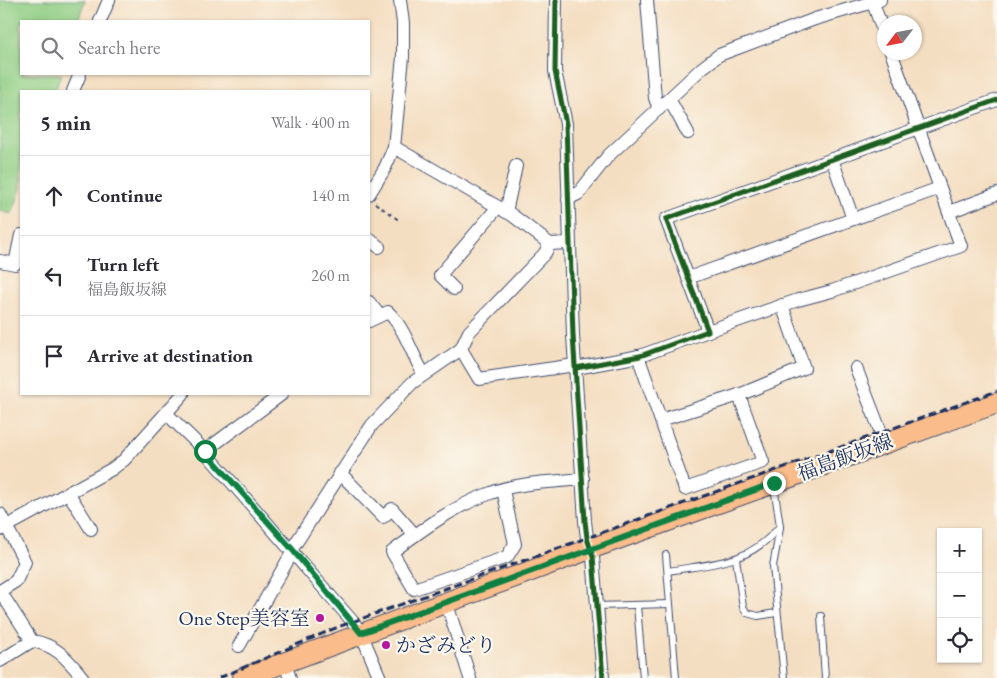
<!DOCTYPE html>
<meta charset="utf-8">
<style>
:root{--surface:#fff;--page:#f2f2f3;--text:#2b2b33;--muted:#7c7c81;--line:#e1e1e2}
body{margin:0;font-family:"EB Garamond","Noto Serif JP",serif;background:var(--page);color:var(--text)}
.controls{position:absolute;right:15px;bottom:15px;display:grid;overflow:hidden;border-radius:0px;box-shadow:0 1px 4px #0004}
.controls button{width:45px;height:45px;display:grid;place-items:center;padding:0;border:0;border-bottom:1px solid var(--line);background:var(--surface);color:var(--text);font:25px sans-serif}
.compass{position:absolute;left:877px;top:15px;width:45px;height:45px;border-radius:50%;background:var(--surface);box-shadow:0 1px 4px #0004;rotate:238deg}
.stop{position:absolute;width:15px;height:15px;margin:-11px;border:4px solid #0b8043;border-radius:50%;background:#fff}
.stop.end{background:#0b8043;border-color:#fff;box-shadow:0 1px 5px #0008}
.list{margin:0;padding:0;list-style:none}
h2{display:flex;justify-content:space-between;align-items:center;height:65px;margin:0;padding:0 20px;font-size:21px}
h2 small{font-size:16px;font-weight:400;color:var(--muted)}
.list li{display:grid;grid-template-columns:32px 1fr auto;gap:15px;align-items:center;box-sizing:border-box;height:80px;padding:0 20px;border-top:1px solid var(--line)}
.list b{display:block;font-size:19px;white-space:nowrap}
.list p{margin:0;font-size:16px;white-space:nowrap;color:var(--muted)}
.list em{font-size:16px;font-style:normal;color:var(--muted)}
.icon{flex:none;width:28px;height:28px;fill:none;stroke:currentColor;stroke-width:2;stroke-linecap:round;stroke-linejoin:round}
.map{position:relative;flex:none;width:997px;height:678px;overflow:hidden}
.search{position:absolute;background:var(--surface);box-shadow:0 1px 4px #0004;left:20px;top:20px;width:350px;height:55px;display:flex;align-items:center;gap:12px;box-sizing:border-box;padding:0 18px;border-radius:0px;color:var(--muted);font-size:19px}
.panel{position:absolute;background:var(--surface);box-shadow:0 1px 4px #0004;left:20px;top:90px;width:350px;height:305px;border-radius:0px}
.map>svg:first-child{display:block}
.green{fill:#8ecd83;stroke:#547e70}
.lines{fill:none;stroke-linecap:round;stroke-linejoin:round}
.service-casing{stroke:#3c496d;stroke-width:8}
.minor-casing{stroke:#3c496d;stroke-width:14}
.primary-casing{stroke:#3c496d;stroke-width:22}
.path{stroke:#3c496d;stroke-width:2;stroke-dasharray:4 4;stroke-linecap:butt}
.service{stroke:#fff;stroke-width:6}
.minor{stroke:#fff;stroke-width:12}
.primary{stroke:#f9bc8a;stroke-width:20}
.rail{stroke:#1b2f5e;stroke-width:3;stroke-dasharray:8 4;stroke-linecap:butt}
.cycleway-casing{stroke:#fbf7ec;stroke-width:8}
.cycleway{stroke:#1b5e20;stroke-width:5}
.route{stroke:#0b8043;stroke-width:6}
.poi-dot{fill:#b5179e;stroke:#fbf7ec;stroke-width:2}
.labels{text-anchor:middle;stroke-width:4.5;stroke-linejoin:round;paint-order:stroke}
.street-label{font-size:20px;fill:#1b2f5e;stroke:#fbf7ec}
.poi-label{font-size:20px;fill:#1b2f5e;stroke:#fbf7ec;text-anchor:end}
</style>
<div class="map">
<svg width="997" height="678" viewBox="0 0 997 678">
<rect width="100%" height="100%" fill="#fbf7ec"/>
<filter id="ink" filterUnits="userSpaceOnUse"><feTurbulence type="fractalNoise" baseFrequency=".02" numOctaves="2"/><feDisplacementMap in="SourceGraphic" scale="10" xChannelSelector="R" yChannelSelector="G"/><feConvolveMatrix kernelMatrix="1 2 1 2 8 2 1 2 1" color-interpolation-filters="sRGB"/></filter>
<filter id="wash" filterUnits="userSpaceOnUse"><feTurbulence type="fractalNoise" baseFrequency=".0096" numOctaves="4" result="noise"/><feDisplacementMap in="SourceGraphic" scale="20" xChannelSelector="R" yChannelSelector="G"/><feGaussianBlur stdDeviation="1.12" result="paint"/><feColorMatrix in="noise" values="0 0 0 0 0 0 0 0 0 0 0 0 0 0 0 0 0 1.4 0 .05"/><feComposite in="paint" operator="in"/></filter>
<g filter="url(#wash)">
<rect width="100%" height="100%" fill="#f4dec1"/>
<polygon class="green" points="0,0 85,0 78,21 21,21 21,74 61,74 55,91 21,91 21,189 12,214 0,211"/>
</g>
<g filter="url(#ink)">
<g class="lines">
<g class="service-casing">
<g id="service">
<polyline points="780,528 773,566 784,678"/>
<polyline points="666,555 676,678"/>
<polyline points="736,559 743,607 747,613 758,616 776,613"/>
<path d="M668,571C714,563 748,565 780,526L774,486"/>
<polyline points="637,605 643,678"/>
<polyline points="596,606 670,604"/>
<polyline points="821,616 825,678"/>
</g>
</g>
<g class="minor-casing">
<g id="minor">
<polyline points="556,0 555,71 566,124 573,335 585,521 587,538 593,557 603,678"/>
<polyline points="647,0 655,98 659,109"/>
<polyline points="872,0 884,34"/>
<polyline points="100,21 109,0"/>
<polyline points="73,91 80,74"/>
<polyline points="669,99 688,133"/>
<polyline points="394,147 512,215 550,244 569,243"/>
<polyline points="832,159 853,219"/>
<polyline points="369,194 385,168 394,147 403,57 403,23 400,0"/>
<polyline points="568,199 578,194 608,156 702,68 719,55 815,19 880,0"/>
<polyline points="506,212 516,166"/>
<polyline points="949,212 997,194"/>
<polyline points="369,239 379,247"/>
<polyline points="0,261 15,264 21,235"/>
<polyline points="688,278 940,188"/>
<polyline points="454,289 440,275 498,207"/>
<polyline points="369,302 379,315"/>
<path d="M369,321L388,312C406,329 411,354 424,374"/>
<polyline points="708,331 798,300 832,291 961,246 891,52"/>
<polyline points="461,349 479,379 575,365"/>
<polyline points="638,356 685,489 763,462 739,395"/>
<polyline points="576,368 640,356 708,331 666,219 997,100"/>
<polyline points="856,368 885,443"/>
<polyline points="167,414 201,447 353,622 361,633 380,678"/>
<polyline points="661,420 739,395 804,368 782,305"/>
<polyline points="205,451 282,394"/>
<polyline points="340,473 383,517 392,509 415,535"/>
<path d="M503,490L515,544L507,557L414,589L392,552C423,529 454,506 491,493C519,482 553,482 583,479"/>
<polyline points="69,494 91,529"/>
<path d="M0,514L25,562L16,581L0,591L32,641C57,645 68,660 83,678"/>
<polyline points="0,530 112,469 124,460 183,394"/>
<polyline points="292,549 372,425 412,383 461,349 469,332 545,253 550,244"/>
<polyline points="446,601 470,678"/>
<polyline points="239,646 293,551"/>
<polyline points="0,661 32,641"/>
<polyline points="284,662 290,678"/>
</g>
</g>
<g class="primary-casing">
<polyline id="primary" points="243,678 590,549 997,403"/>
</g>
<polyline class="path" points="375,203 400,221"/>
<use href="#service" class="service"/>
<use href="#minor" class="minor"/>
<use href="#primary" class="primary"/>
<polyline class="rail" points="219,678 338,627 997,391"/>
<g class="cycleway-casing">
<g id="cycleway">
<polyline points="556,0 555,71 566,124 573,335 585,521 587,538 593,557 603,678"/>
<polyline points="576,368 640,356 708,331 666,219 997,100"/>
</g>
</g>
<use href="#cycleway" class="cycleway"/>
</g>
</g>
<g class="lines" filter="url(#ink)">
<polyline class="route" points="205,451 292,549 361,633 774,483"/>
</g>
<g class="poi-dot">
<circle cx="320" cy="618" r="5"/>
<circle cx="386" cy="645" r="5"/>
</g>
<g class="labels">
<g class="street-label">
<text transform="translate(845 457) rotate(-20)" y="7">福島飯坂線</text>
</g>
<g class="poi-label">
<text x="310" y="625">One Step美容室</text>
<text x="396" y="652" text-anchor="start">かざみどり</text>
</g>
</g>
</svg>
<div class="controls">
<button>+</button>
<button>−</button>
<button><svg class="icon" aria-label="locate" viewBox="0 0 24 24"><circle cx="12" cy="12" r="6"/><path d="M12 2v4M12 18v4M2 12h4M18 12h4"/></svg></button>
</div>
<svg class="compass" viewBox="-18 -18 36 36"><path d="M0-13l5 13h-10z" fill="#e53935"/><path d="M0 13l5-13h-10z" fill="#7c7c81"/></svg>
<div class="stop" style="left:205px;top:451px"></div>
<div class="stop end" style="left:774px;top:483px"></div>
<div class="search"><svg class="icon" aria-label="search" viewBox="0 0 24 24"><circle cx="10" cy="10" r="6"/><path d="M15 15l6 6"/></svg>Search here</div>
<section class="panel">
<h2>5 min<small>Walk · 400 m</small></h2>
<ul class="list">
<li><svg class="icon" aria-label="ahead" viewBox="0 0 24 24"><path d="M12 20V5M6 11l6-6 6 6"/></svg><div><b>Continue</b></div><em>140 m</em></li>
<li><svg class="icon" aria-label="left" viewBox="0 0 24 24"><path d="M17 20v-9H6M10 6l-5 5 5 5"/></svg><div><b>Turn left</b><p>福島飯坂線</p></div><em>260 m</em></li>
<li><svg class="icon" aria-label="arrive" viewBox="0 0 24 24"><path d="M6 21V4h12l-3 4 3 4H6"/></svg><div><b>Arrive at destination</b></div></li>
</ul>
</section>
</div>
